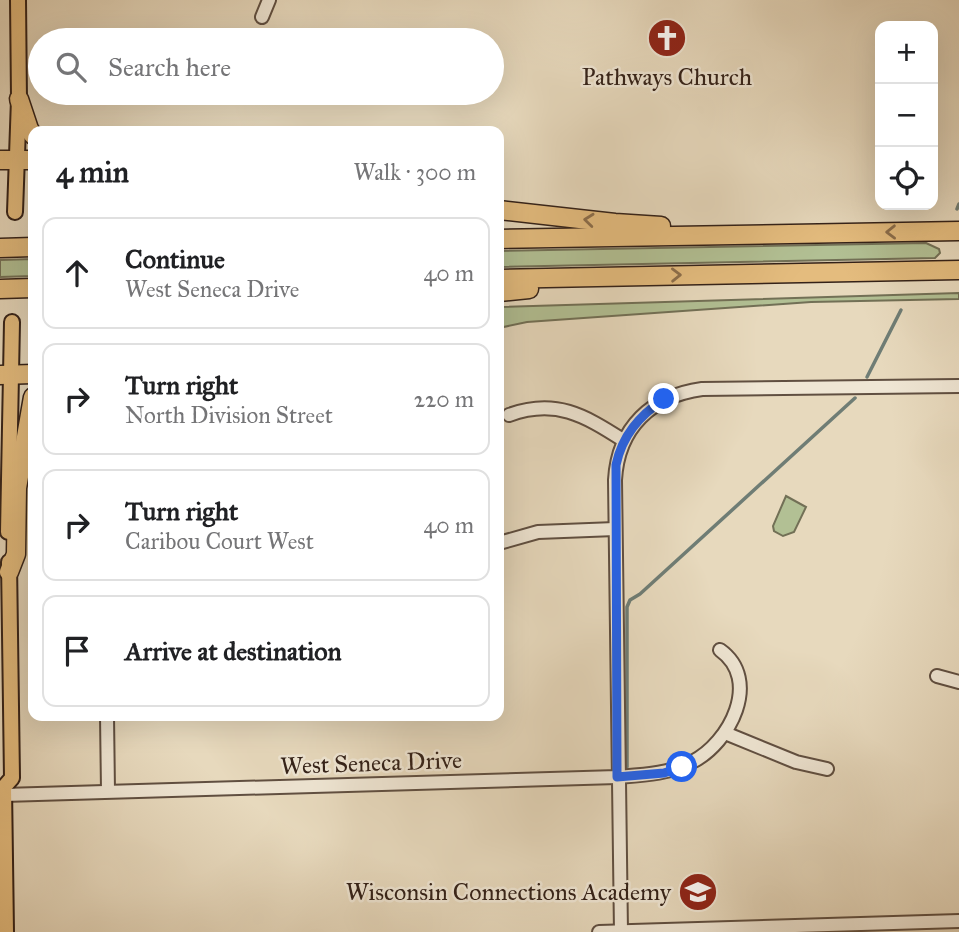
<!DOCTYPE html>
<meta charset="utf-8">
<style>
:root{--surface:#fff;--page:#f6f6f6;--text:#202124;--muted:#757577;--line:#e0e0e0}
body{margin:0;font-family:"IM FELL Great Primer",serif;background:var(--page);color:var(--text)}
.controls{position:absolute;right:21px;top:21px;display:grid;overflow:hidden;border-radius:14px;box-shadow:0 7px 28px #0002}
.controls button{width:63px;height:63px;display:grid;place-items:center;padding:0;border:0;border-bottom:2px solid var(--line);background:var(--surface);color:var(--text);font:35px sans-serif}
.stop{position:absolute;width:21px;height:21px;margin:-16px;border:5px solid #2563eb;border-radius:50%;background:#fff}
.stop.end{background:#2563eb;border-color:#fff;box-shadow:0 2px 7px #0008}
.list{margin:0;padding:0;list-style:none}
h2{display:flex;justify-content:space-between;align-items:center;height:91px;margin:0;padding:0 28px;font-size:30px}
h2 small{font-size:23px;font-weight:400;color:var(--muted)}
.list li{display:grid;grid-template-columns:46px 1fr auto;gap:21px;align-items:center;box-sizing:border-box;height:112px;margin:0 14px 14px;padding:0 14px;border:2px solid var(--line);border-radius:14px}
.list b{display:block;font-size:26px;white-space:nowrap}
.list p{margin:0;font-size:23px;white-space:nowrap;color:var(--muted)}
.list em{font-size:23px;font-style:normal;color:var(--muted)}
.icon{flex:none;width:38px;height:38px;fill:none;stroke:currentColor;stroke-width:2;stroke-linecap:round;stroke-linejoin:round}
.map{position:relative;flex:none;width:959px;height:932px;overflow:hidden}
.search{position:absolute;background:var(--surface);box-shadow:0 7px 28px #0002;left:28px;top:28px;width:476px;height:77px;display:flex;align-items:center;gap:18px;box-sizing:border-box;padding:0 24px;border-radius:38px;color:var(--muted);font-size:26px}
.panel{position:absolute;background:var(--surface);box-shadow:0 7px 28px #0002;left:28px;top:126px;width:476px;height:595px;border-radius:14px}
.map>svg:first-child{display:block}
.green{fill:#b2c094;stroke:#727056;stroke-width:2}
.lines{fill:none;stroke-linecap:round;stroke-linejoin:round}
.stream{stroke:#6f7d75;stroke-width:3.5}
.minor-casing{stroke:#604f41;stroke-width:16}
.major-casing{stroke:#332118;stroke-width:18}
.highway-casing{stroke:#332118;stroke-width:21}
.minor{stroke:#efe6d4;stroke-width:12}
.major{stroke:#e4bc7e;stroke-width:14}
.highway{stroke:#e4bc7e;stroke-width:18}
.oneway{stroke:#8c6e4b}
.route{stroke:#2563eb;stroke-width:9}
.labels{text-anchor:middle;stroke-width:5;stroke-linejoin:round;paint-order:stroke}
.poi-label{font-size:24px;fill:#332118;stroke:#efe6d4}
.street-label{font-size:24px;fill:#332118;stroke:#efe6d4}
</style>
<div class="map">
<svg width="959" height="932" viewBox="0 0 959 932">
<rect width="100%" height="100%" fill="#e7d9bd"/>
<filter id="stains"><feTurbulence type="fractalNoise" baseFrequency=".00286" numOctaves="4"/><feColorMatrix values="0 0 0 0 .2 0 0 0 0 .09 0 0 0 0 .02 0 0 0 .5 -.17"/></filter>
<radialGradient id="worn" r=".72"><stop offset=".6" stop-color="#630" stop-opacity="0"/><stop offset="1" stop-color="#630" stop-opacity=".3"/></radialGradient>
<g class="green">
<polygon points="926,243 939,249 940,253 935,258 499,267 499,251"/>
<polygon points="33,259 33,276 0,277 0,260"/>
<polygon points="959,293 959,299 811,302 527,322 499,328 499,307"/>
<polygon points="786,496 806,507 794,532 783,536 774,531 773,526"/>
</g>
<g class="lines">
<g class="stream">
<polyline points="957,209 959,204"/>
<polyline points="867,377 901,310"/>
<polyline points="627,767 627,607 630,600 640,594 855,398"/>
</g>
<g class="minor-casing">
<g id="minor">
<polyline points="262,17 269,0"/>
<path d="M509,415C555,398 584,415 623,440"/>
<polyline points="499,543 538,532 615,529"/>
<polyline points="937,676 959,682"/>
<polyline points="107,716 108,791"/>
<polyline points="725,733 796,762 827,769"/>
<path d="M4,795L617,777C643,775 669,774 692,762C730,743 762,680 720,650"/>
<polyline points="599,932 959,921"/>
<path d="M621,932L615,480C618,427 652,396 702,389L959,386"/>
</g>
</g>
<g class="major-casing">
<g id="major">
<polyline points="15,212 19,99 18,0"/>
<polyline points="8,532 12,322"/>
<polyline points="6,932 4,787 12,778 9,562"/>
</g>
</g>
<g class="highway-casing">
<g id="highway">
<polyline points="19,99 29,129 33,135"/>
<polyline points="0,160 33,160"/>
<polyline points="499,210 615,223 661,226"/>
<polyline points="499,239 959,231"/>
<polyline points="0,248 33,247"/>
<polyline points="499,279 959,270"/>
<polyline points="0,289 33,288"/>
<polyline points="499,292 529,289"/>
<polyline points="0,375 33,374"/>
<polyline points="9,572 16,554 17,488 33,397"/>
</g>
</g>
<use href="#minor" class="minor"/>
<use href="#major" class="major"/>
<use href="#highway" class="highway"/>
</g>
<defs><path id="oneway-chevron" d="M-2-3.5L2.5 0L-2 3.5" fill="none" stroke-width="1.6" stroke-linecap="round" stroke-linejoin="round" transform="scale(1.75)"/></defs>
<g class="oneway">
<use href="#oneway-chevron" transform="translate(589 220) rotate(-174)"/>
<use href="#oneway-chevron" transform="translate(891 232) rotate(179)"/>
<use href="#oneway-chevron" transform="translate(676 275) rotate(-1)"/>
</g>
<g class="lines">
<path class="route" d="M664,399C639,416 622,436 616,465L617,777L664,773L682,767"/>
</g>
<defs>
<g id="church-disc" transform="scale(2.0125)"><circle r="9.5" fill="#8f2418" stroke="#efe6d4"/><path d="M-1.2-6h2.4v3.5h3.3v2.4h-3.3V6h-2.4V-.1h-3.3v-2.4h3.3Z" fill="#fff"/></g>
<g id="school-disc" transform="scale(2.0125)"><circle r="9.5" fill="#8f2418" stroke="#efe6d4"/><path d="M0-5L7-2L0 1L-7-2ZM-4 1L0 2.5L4 1V4Q0 6-4 4Z" fill="#fff"/></g>
</defs>
<g fill-rule="evenodd">
<use href="#church-disc" x="667" y="38"/>
<use href="#school-disc" x="698" y="892"/>
</g>
<g class="labels">
<g class="poi-label">
<text x="667" y="85">Pathways Church</text>
<text x="671" y="900" text-anchor="end">Wisconsin Connections Academy</text>
</g>
<g class="street-label">
<text transform="translate(371 763) rotate(-2)" y="8">West Seneca Drive</text>
</g>
</g>
<rect width="100%" height="100%" filter="url(#stains)"/>
<rect width="100%" height="100%" fill="url(#worn)"/>
</svg>
<div class="controls">
<button>+</button>
<button>−</button>
<button><svg class="icon" aria-label="locate" viewBox="0 0 24 24"><circle cx="12" cy="12" r="6"/><path d="M12 2v4M12 18v4M2 12h4M18 12h4"/></svg></button>
</div>
<div class="stop" style="left:682px;top:767px"></div>
<div class="stop end" style="left:664px;top:399px"></div>
<div class="search"><svg class="icon" aria-label="search" viewBox="0 0 24 24"><circle cx="10" cy="10" r="6"/><path d="M15 15l6 6"/></svg>Search here</div>
<section class="panel">
<h2>4 min<small>Walk · 300 m</small></h2>
<ul class="list">
<li><svg class="icon" aria-label="ahead" viewBox="0 0 24 24"><path d="M12 20V5M6 11l6-6 6 6"/></svg><div><b>Continue</b><p>West Seneca Drive</p></div><em>40 m</em></li>
<li><svg class="icon" aria-label="right" viewBox="0 0 24 24"><path d="M7 20v-9h11M14 6l5 5-5 5"/></svg><div><b>Turn right</b><p>North Division Street</p></div><em>220 m</em></li>
<li><svg class="icon" aria-label="right" viewBox="0 0 24 24"><path d="M7 20v-9h11M14 6l5 5-5 5"/></svg><div><b>Turn right</b><p>Caribou Court West</p></div><em>40 m</em></li>
<li><svg class="icon" aria-label="arrive" viewBox="0 0 24 24"><path d="M6 21V4h12l-3 4 3 4H6"/></svg><div><b>Arrive at destination</b></div></li>
</ul>
</section>
</div>
